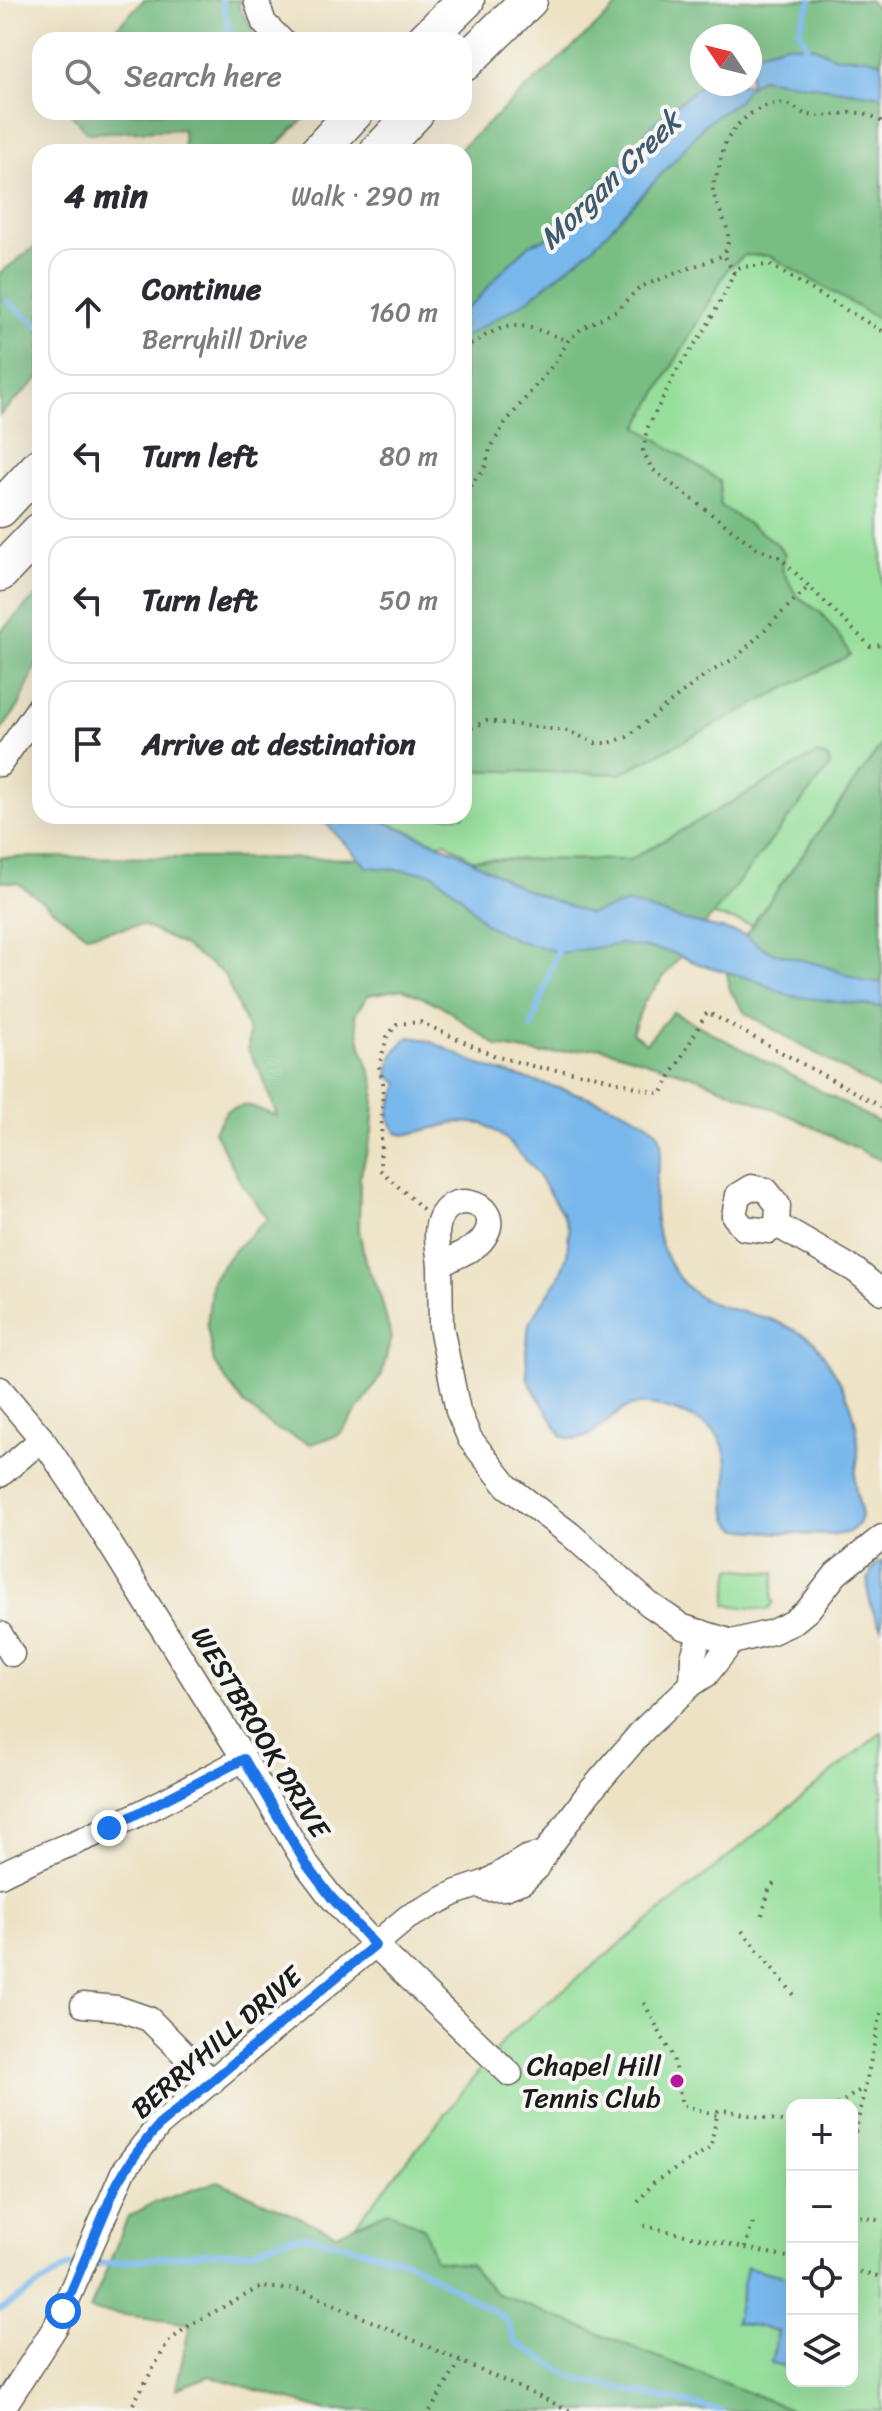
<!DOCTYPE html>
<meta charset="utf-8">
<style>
:root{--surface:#fff;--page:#f7f7f7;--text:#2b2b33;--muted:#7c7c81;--line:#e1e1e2}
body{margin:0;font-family:Sriracha,sans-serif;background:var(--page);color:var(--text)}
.controls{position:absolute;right:24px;bottom:24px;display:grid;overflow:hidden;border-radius:16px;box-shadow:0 8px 32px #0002}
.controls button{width:72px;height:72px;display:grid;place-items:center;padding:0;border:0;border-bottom:2px solid var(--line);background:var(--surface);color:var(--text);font:40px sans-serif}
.compass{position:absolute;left:690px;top:24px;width:72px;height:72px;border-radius:50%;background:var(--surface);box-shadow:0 8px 32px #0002;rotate:305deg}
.stop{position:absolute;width:24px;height:24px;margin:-18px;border:6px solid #1a73e8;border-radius:50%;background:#fff}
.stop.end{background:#1a73e8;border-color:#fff;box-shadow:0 2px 8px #0008}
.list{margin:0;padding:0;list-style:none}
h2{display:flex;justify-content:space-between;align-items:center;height:104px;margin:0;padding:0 32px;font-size:34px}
h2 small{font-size:26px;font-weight:400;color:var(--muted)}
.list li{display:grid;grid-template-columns:52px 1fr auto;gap:24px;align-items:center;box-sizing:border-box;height:128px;margin:0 16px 16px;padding:0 16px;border:2px solid var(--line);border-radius:24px}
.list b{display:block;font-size:30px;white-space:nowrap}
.list p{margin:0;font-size:26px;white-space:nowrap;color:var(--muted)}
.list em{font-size:26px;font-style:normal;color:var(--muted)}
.icon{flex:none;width:44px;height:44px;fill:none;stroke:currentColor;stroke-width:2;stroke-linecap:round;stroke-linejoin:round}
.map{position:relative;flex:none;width:882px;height:2411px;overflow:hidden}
.search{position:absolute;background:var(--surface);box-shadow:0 8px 32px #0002;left:32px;top:32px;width:440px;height:88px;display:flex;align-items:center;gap:20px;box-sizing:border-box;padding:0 28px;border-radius:24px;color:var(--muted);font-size:30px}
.panel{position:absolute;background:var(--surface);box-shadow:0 8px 32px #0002;left:32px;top:144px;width:440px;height:680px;border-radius:24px}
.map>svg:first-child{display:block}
.green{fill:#96df9b;stroke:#597e5c;stroke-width:2;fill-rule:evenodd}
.forest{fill:#78be83;stroke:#4a6d50;stroke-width:2;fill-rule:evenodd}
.water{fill:#79b8ec;stroke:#4a6a84;stroke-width:2}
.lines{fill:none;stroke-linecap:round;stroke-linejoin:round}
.stream{stroke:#79b8ec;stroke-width:6}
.minor-casing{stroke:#656157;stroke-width:27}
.highway-casing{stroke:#656157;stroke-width:39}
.path{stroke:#656157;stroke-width:4;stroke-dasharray:2 6;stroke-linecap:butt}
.minor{stroke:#fff;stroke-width:24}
.highway{stroke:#fff;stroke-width:36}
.route{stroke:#1a73e8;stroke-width:10}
.poi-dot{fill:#b5179e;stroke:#f6f6f2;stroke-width:3}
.labels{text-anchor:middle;stroke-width:8;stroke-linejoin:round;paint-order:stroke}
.street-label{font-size:28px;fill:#1c1c1c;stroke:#f6f6f2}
.poi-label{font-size:28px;fill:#1c1c1c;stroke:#f6f6f2;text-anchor:end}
.water-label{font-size:30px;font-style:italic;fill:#415a6f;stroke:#f6f6f2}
</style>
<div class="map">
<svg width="882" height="2411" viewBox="0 0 882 2411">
<rect width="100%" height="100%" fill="#f6f6f2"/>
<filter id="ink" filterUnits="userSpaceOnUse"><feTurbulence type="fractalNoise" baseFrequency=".0125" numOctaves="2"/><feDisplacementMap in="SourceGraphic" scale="16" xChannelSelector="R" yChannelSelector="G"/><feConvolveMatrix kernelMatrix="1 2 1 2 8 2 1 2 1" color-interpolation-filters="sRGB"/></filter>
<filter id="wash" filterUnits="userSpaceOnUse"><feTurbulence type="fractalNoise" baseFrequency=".006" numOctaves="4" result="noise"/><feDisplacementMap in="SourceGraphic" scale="32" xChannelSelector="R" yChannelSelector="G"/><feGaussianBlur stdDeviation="1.8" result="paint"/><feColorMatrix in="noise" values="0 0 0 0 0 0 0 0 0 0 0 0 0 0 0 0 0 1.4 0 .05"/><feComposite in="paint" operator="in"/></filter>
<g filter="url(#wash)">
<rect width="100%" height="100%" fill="#ede2c4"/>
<g class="green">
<polygon points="745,255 770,256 882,321 882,744 752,925 712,915 830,766 817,754 629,860 472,859 446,842 437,843 386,822 381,816 464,816 464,770 620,774 844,643 821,613 796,595 782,569 776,543 720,505 659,440 637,428 728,268"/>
<polygon points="731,1568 775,1573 772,1600 774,1602 767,1610 726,1605"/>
<path d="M882,1732V2411H795L347,2235L509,2034ZM792,2105H852V2381H792Z"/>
</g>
<g class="forest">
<polygon points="144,0 240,0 239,8 260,40 104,40"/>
<path d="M625,0H869L882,15V321L770,256L745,255L728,268L638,427L720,481V505L776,543L785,554L782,569L796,595L821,613L844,643L850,655L620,774L464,770V152H456ZM702,36H750V84H702Z"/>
<polygon points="69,112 311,112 270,152 184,152 183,129 88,133"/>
<polygon points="40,243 40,377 0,415 0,273"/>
<polygon points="35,597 40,599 40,657 19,706 0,732 0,632"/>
<polygon points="882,744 882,1091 745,1013 730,990 725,963"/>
<polygon points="817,754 828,758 830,766 644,1002 632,1033 646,1043 673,1012 882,1124 882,1161 795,1118 699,1078 600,1047 542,1054 497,1046 442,1006 403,989 368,995 355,1015 361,1046 375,1085 372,1132 360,1177 359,1229 365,1261 381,1298 391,1337 382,1374 364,1402 339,1435 311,1444 273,1428 244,1404 214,1363 207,1326 212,1280 235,1249 268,1219 241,1183 214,1131 227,1110 247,1105 277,1116 260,1071 248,1050 249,1032 224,974 181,944 142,925 86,935 18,883 0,881 0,857 629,860"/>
<polygon points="218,2181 336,2234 388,2211 424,2228 435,2260 470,2264 495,2293 795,2411 327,2411 210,2376 176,2389 190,2324 90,2310 128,2217 153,2203"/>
</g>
<g class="water">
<polygon points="786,44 813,46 835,57 863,57 882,62 882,96 761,78 746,89 738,101 705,124 671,164 592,248 525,302 464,337 464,309 476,301 502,271 532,243 554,236 582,200 619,167 653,124 702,84 750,84 750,54"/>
<polygon points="319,816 371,816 455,851 521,888 589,914 629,903 683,920 742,934 768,951 824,966 866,982 882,982 882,1007 790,996 755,980 699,964 671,952 621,944 561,953 516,940 485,924 462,897 432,873 367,867"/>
<path d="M410,1037C435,1039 459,1057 483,1066C515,1078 650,1106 660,1137C664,1149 658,1167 656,1179C651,1217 659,1258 686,1286C709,1309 741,1310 770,1319C783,1324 796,1331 808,1337L814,1341C839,1377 860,1408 858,1453C858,1463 854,1473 855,1483C856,1503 871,1518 849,1532C837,1539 763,1531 745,1530C703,1525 751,1454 707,1426C689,1414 646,1398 626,1408C604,1419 589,1449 562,1436L528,1380L526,1352L529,1323L558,1279L567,1256L569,1229L562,1213L533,1168L506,1139L484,1124L459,1122L405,1135L397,1133C380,1111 395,1103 399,1083L388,1076C390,1059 395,1046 410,1037Z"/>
<path d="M882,1561V1628C869,1608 858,1575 882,1561Z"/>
<polygon points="747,2267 792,2278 792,2368 771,2363 778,2331 735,2322"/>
</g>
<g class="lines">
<g class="stream">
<polyline points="222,0 231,40"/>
<polyline points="809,52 799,29 811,0"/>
<polyline points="7,301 40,326"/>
<polyline points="531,1028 560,944"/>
<polyline points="91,2265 202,2253 247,2252 287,2238 308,2236 408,2261 506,2319 515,2342 574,2378 721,2411"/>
<polyline points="0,2310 68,2267 76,2266"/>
</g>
</g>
</g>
<g filter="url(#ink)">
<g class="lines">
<g class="minor-casing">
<g id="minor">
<polyline points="256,0 264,23 281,40"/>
<polyline points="0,764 40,706"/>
<polygon points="751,1187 766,1190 778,1205 777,1225 769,1231 744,1228 734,1216 738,1195"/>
<polyline points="777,1225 855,1270 882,1292"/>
<path d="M440,1266C439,1255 437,1244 437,1234C439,1183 504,1201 486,1234C477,1252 455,1254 440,1266L441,1327L458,1411L470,1439L507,1486L570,1534L649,1604L683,1627L732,1642L772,1632L792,1623L808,1610L836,1574L882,1537"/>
<polyline points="0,1389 42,1439 72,1483 244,1759 306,1864 331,1897 375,1945 510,2074"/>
<polyline points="0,1475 42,1439"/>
<polyline points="0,1634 12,1654"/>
<polyline points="692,1684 693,1657 701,1632"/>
<path d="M0,1875C37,1856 75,1844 113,1826C157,1806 200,1782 244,1759"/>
<polyline points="487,1889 504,1888 523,1881 537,1868 545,1853 588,1794 644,1729 692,1684 706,1675 732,1642"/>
<polyline points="83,2005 117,2008 149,2019 212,2082"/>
<polyline points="1,2411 56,2326 124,2170 159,2125 408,1917 457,1892 487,1882 526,1858 545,1853"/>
</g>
</g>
<g class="highway-casing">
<g id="highway">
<polyline points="425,40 466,0"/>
<polyline points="464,63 529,0"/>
<polyline points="318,152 355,112"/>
<polyline points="378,152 416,112"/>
<polyline points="0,509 40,466"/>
<polyline points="0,573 40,531"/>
</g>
</g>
<g class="path">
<path d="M734,273L724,255C736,228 718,216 713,191C712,182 717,176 719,168C721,160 722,152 725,144C735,122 763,98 789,105C795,107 800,112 805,114C834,122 855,102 882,122"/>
<polyline points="882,331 770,265 740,267 734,273 724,295 707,326 676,372 647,429 643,451 652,469 755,547 779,557 870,646 882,645"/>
<path d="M464,349C511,317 519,322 568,341"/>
<polyline points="464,501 471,484 484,470 490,449 505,423 557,360 568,341 581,329 617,310 640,287 724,255"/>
<polyline points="464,731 487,721 568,731 595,743 609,743 627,737 705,675 737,657 808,587"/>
<polyline points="423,1209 380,1170 383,1083 379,1066 387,1037 397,1024 420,1022 495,1056 536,1067 593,1075 661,1094 707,1012 882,1107"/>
<polyline points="762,1915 769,1890 775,1882"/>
<polyline points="742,1931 795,1996"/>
<polyline points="644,2003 673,2057 682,2105 717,2115"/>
<polyline points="837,2105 862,2089"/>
<polyline points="852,2148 882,2008"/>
<polyline points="638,2202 654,2182 710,2148 718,2111 723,2110 792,2123"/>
<polyline points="852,2215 882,2221"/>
<polyline points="644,2226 792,2258"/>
<polyline points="745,2248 753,2222"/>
<polyline points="852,2270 882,2277"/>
<polyline points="129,2411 168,2342 191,2324 261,2287 302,2290 571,2411"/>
<polyline points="430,2411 460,2362"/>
</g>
<use href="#minor" class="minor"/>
<use href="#highway" class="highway"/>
</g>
</g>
<g class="lines" filter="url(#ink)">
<path class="route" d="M63,2311L115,2188C127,2164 142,2145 159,2125L375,1945L331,1897L306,1864L244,1759L109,1828"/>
</g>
<circle class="poi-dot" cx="677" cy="2081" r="8"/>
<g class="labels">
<g class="street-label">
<text transform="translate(261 1732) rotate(59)" y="10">WESTBROOK DRIVE</text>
<text transform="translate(216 2042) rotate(-41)" y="10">BERRYHILL DRIVE</text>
</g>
<g class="poi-label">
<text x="661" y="2075">Chapel Hill<tspan x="661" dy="32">Tennis Club</tspan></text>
</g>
<g class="water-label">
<text transform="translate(610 180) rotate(-44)" y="10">Morgan Creek</text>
</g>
</g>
</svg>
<div class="controls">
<button>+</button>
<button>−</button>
<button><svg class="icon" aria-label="locate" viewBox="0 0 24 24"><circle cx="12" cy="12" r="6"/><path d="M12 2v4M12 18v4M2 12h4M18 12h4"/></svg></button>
<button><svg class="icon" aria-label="layers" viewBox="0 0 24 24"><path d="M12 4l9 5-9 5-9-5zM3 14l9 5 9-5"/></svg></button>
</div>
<svg class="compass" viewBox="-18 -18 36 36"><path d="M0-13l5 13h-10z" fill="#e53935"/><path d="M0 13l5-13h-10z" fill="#7c7c81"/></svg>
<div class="stop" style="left:63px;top:2311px"></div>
<div class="stop end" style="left:109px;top:1828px"></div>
<div class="search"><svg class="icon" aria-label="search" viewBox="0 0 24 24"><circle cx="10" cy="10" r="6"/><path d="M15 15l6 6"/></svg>Search here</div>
<section class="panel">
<h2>4 min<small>Walk · 290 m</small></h2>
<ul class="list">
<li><svg class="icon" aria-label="ahead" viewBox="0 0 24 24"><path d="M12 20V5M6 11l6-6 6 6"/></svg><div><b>Continue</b><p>Berryhill Drive</p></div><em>160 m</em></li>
<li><svg class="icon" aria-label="left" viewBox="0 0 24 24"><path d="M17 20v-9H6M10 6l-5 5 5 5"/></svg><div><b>Turn left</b></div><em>80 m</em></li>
<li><svg class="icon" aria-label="left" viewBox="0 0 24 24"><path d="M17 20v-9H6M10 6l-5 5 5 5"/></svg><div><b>Turn left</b></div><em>50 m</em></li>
<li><svg class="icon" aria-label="arrive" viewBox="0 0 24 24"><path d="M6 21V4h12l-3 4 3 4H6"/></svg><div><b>Arrive at destination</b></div></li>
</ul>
</section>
</div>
